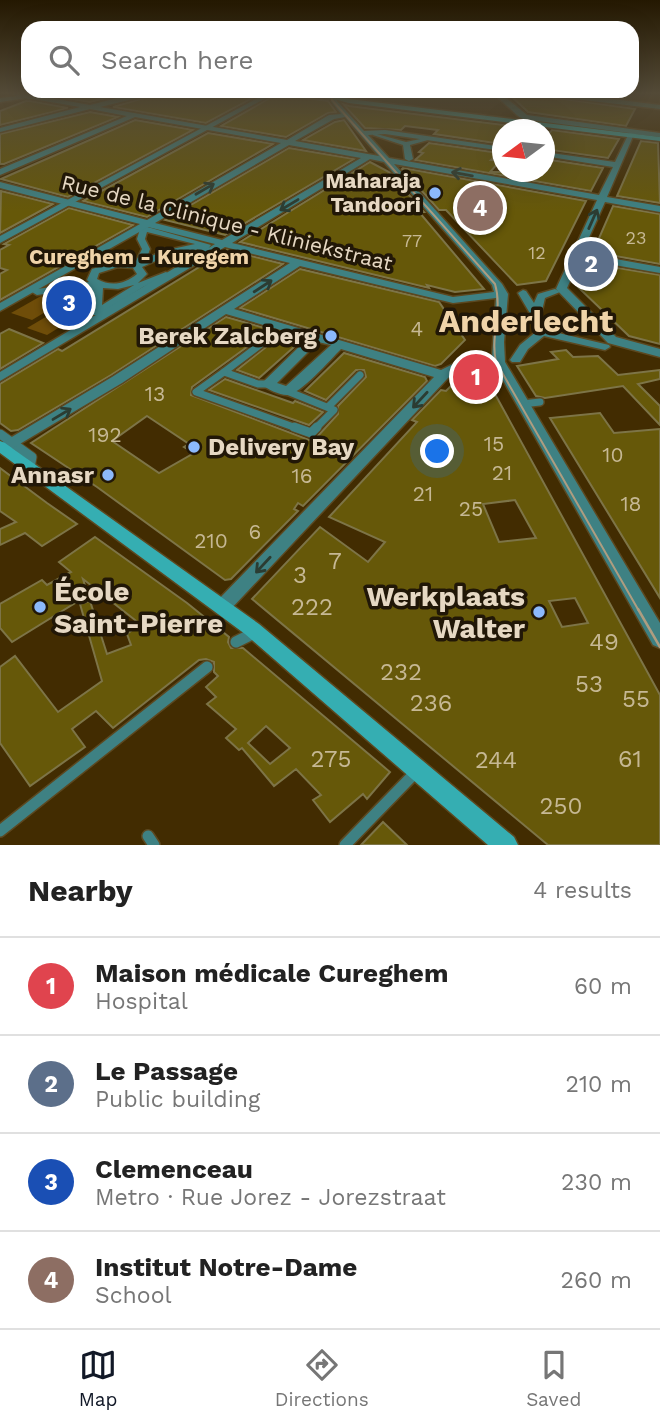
<!DOCTYPE html>
<meta charset="utf-8">
<style>
:root{--surface:#fff;--page:#f2f2f2;--text:#222;--muted:#767676;--line:#e0e0e0;--accent:#111827}
body{margin:0;font-family:"Work Sans",sans-serif;background:var(--page);color:var(--text)}
.compass{position:absolute;left:492px;top:119px;width:63px;height:63px;border-radius:50%;background:var(--surface);box-shadow:0 7px 28px #0002;rotate:255deg}
.you{position:absolute;left:438px;top:452px;width:24px;height:24px;margin:-18px;border:5px solid #fff;border-radius:50%;background:#1a73e8;box-shadow:0 0 0 10px #1a73e833}
.badge{display:grid;place-items:center;width:46px;height:46px;border-radius:50%;background:var(--accent);color:#fff;font-size:23px;font-weight:700}
.pin{position:absolute;translate:-50% -50%;border:4px solid #fff;box-shadow:0 2px 7px #0006}
.list{margin:0;padding:0;list-style:none}
h2{display:flex;justify-content:space-between;align-items:center;height:91px;margin:0;padding:0 28px;font-size:30px}
h2 small{font-size:23px;font-weight:400;color:var(--muted)}
.list li{display:grid;grid-template-columns:46px 1fr auto;gap:21px;align-items:center;box-sizing:border-box;height:98px;padding:0 28px;border-top:2px solid var(--line)}
.list b{display:block;font-size:26px;white-space:nowrap}
.list p{margin:0;font-size:23px;white-space:nowrap;color:var(--muted)}
.list em{font-size:23px;font-style:normal;color:var(--muted)}
.icon{flex:none;width:38px;height:38px;fill:none;stroke:currentColor;stroke-width:2;stroke-linecap:round;stroke-linejoin:round}
.map{position:relative;flex:none;width:660px;height:845px;overflow:hidden}
.search{position:absolute;background:var(--surface);box-shadow:0 7px 28px #0002;left:21px;right:21px;top:21px;height:77px;display:flex;align-items:center;gap:18px;box-sizing:border-box;padding:0 24px;border-radius:21px;color:var(--muted);font-size:26px}
.sheet{height:483px;background:var(--surface)}
nav{display:flex;justify-content:space-around;align-items:center;box-sizing:border-box;height:98px;border-top:2px solid var(--line);background:var(--surface);font-size:19px;color:var(--muted)}
nav a{display:grid;justify-items:center;gap:4px}
nav .on{color:var(--accent)}
.map>svg:first-child{display:block}
.green{fill:#6f4d09}
.building{fill:#665809;stroke:#7d7447;stroke-width:2;fill-rule:evenodd}
.lines{fill:none;stroke-linecap:round;stroke-linejoin:round}
.service-far2-casing{stroke:#5c4820;stroke-width:10}
.service-far1-casing{stroke:#5c4820;stroke-width:11}
.service-casing{stroke:#5c4820;stroke-width:14}
.pedestrian-casing{stroke:#5c4820;stroke-width:3}
.minor-casing{stroke:#5c4820;stroke-width:3}
.tertiary-casing{stroke:#5c4820;stroke-width:3}
.secondary-casing{stroke:#5c4820;stroke-width:3}
.service-far2{stroke:#3e8183;stroke-width:7}
.service-far1{stroke:#3e8183;stroke-width:9}
.service{stroke:#3e8183;stroke-width:11}
.pedestrian{fill:#3e8183;fill-rule:evenodd}
.minor{fill:#3e8183;fill-rule:evenodd}
.tertiary{fill:#3e8183;fill-rule:evenodd}
.secondary{fill:#35aeb2;fill-rule:evenodd}
.tram-far1{stroke:#ae9d80;stroke-width:2}
.tram{stroke:#ae9d80;stroke-width:2.5}
.oneway{stroke:#2b3c32}
.poi-dot{fill:#8cb9fc;stroke:#211707;stroke-width:2.5}
.labels{text-anchor:middle;stroke-width:7;stroke-linejoin:round;paint-order:stroke}
.far-number-label{font-size:18px;fill:#c6b894}
.far-poi-label{font-size:21px;font-weight:bold;fill:#e6d8c3;stroke:#211707;text-anchor:end}
.far-street-label{font-size:21px;fill:#e6d8c3;stroke:#211707}
.far-neighbourhood-label{font-size:21px;font-weight:bold;fill:#f0d4a9;stroke:#211707}
.number-label{font-size:21px;fill:#c6b894}
.poi-label{font-size:24px;font-weight:bold;fill:#e6d8c3;stroke:#211707;text-anchor:end}
.near-number-label{font-size:24px;fill:#c6b894}
.near-poi-label{font-size:28px;font-weight:bold;fill:#e6d8c3;stroke:#211707;text-anchor:start}
.district-label{font-size:32px;font-weight:bold;fill:#f0d4a9;stroke:#211707}
</style>
<div class="map">
<svg width="660" height="845" viewBox="0 0 660 845">
<rect width="100%" height="100%" fill="#422c01"/>
<g class="green">
<polygon points="41,296 62,302 32,320 11,313"/>
<polygon points="66,305 86,311 47,335 27,328"/>
</g>
<g class="building">
<polygon points="66,93 126,93 90,102 58,97"/>
<polygon points="161,93 262,93 206,123 113,107"/>
<polygon points="508,93 522,93 635,109 626,126 528,112"/>
<polygon points="277,94 328,101 336,112 328,113 286,137 221,126"/>
<polygon points="26,101 30,101 68,108 0,125 0,111"/>
<polygon points="343,104 349,106 544,130 502,130 502,144 434,134 438,130 405,126 401,130 365,128"/>
<polygon points="90,112 118,117 4,164 0,164 0,134"/>
<polygon points="135,120 193,130 68,197 1,179"/>
<polygon points="344,120 366,151 303,140 335,122"/>
<polygon points="552,130 619,139 608,158 544,149 544,140"/>
<polygon points="208,133 273,144 147,217 83,201"/>
<polygon points="641,141 658,143 660,203 617,196"/>
<polygon points="429,143 499,153 491,160 500,161 490,172 544,172 544,159 603,168 591,191 415,160 423,153 419,152"/>
<polygon points="289,148 354,159 225,235 165,220"/>
<polygon points="370,162 389,172 424,212 419,212 484,289 455,292 427,285 429,288 240,242"/>
<polygon points="402,169 403,168 586,201 546,281 517,285 446,210 439,210"/>
<polygon points="1,191 53,204 0,233"/>
<polygon points="613,206 660,214 660,264 593,252"/>
<polygon points="69,208 133,225 0,300 0,274 7,270 0,268 0,250 9,245 4,244"/>
<polygon points="227,250 283,264 111,375 18,430 11,431 0,423 0,384 58,349 62,351"/>
<polygon points="588,263 660,275 660,344 629,336 578,287"/>
<polygon points="300,269 439,302 465,340 441,364 435,366 240,308"/>
<path d="M226,317L303,339L259,378L237,370L266,347L265,340L258,339L192,387L191,395L309,440L316,438L338,414V406L366,377L364,370H356L326,400L305,391L344,353L425,377L427,381L303,506L298,503L294,509L298,511L231,579L225,580L97,487L31,443ZM147,416L189,444L184,447L194,453L159,473L112,441Z"/>
<polygon points="9,329 43,343 0,369 0,334"/>
<polygon points="566,350 573,357 598,356 618,375 660,370 660,379 638,384 660,406 660,425 623,386 545,398 536,396 517,366 558,359 551,352"/>
<path d="M479,372L484,374L660,695V845H548L252,599L320,527L368,562L385,542L329,517L417,422L412,420L441,390L446,391L462,375ZM515,500L536,538L499,542L483,504ZM575,598L588,623L562,627L549,601Z"/>
<polygon points="225,379 293,403 295,401 323,412 309,425 209,390"/>
<polygon points="600,413 614,433 660,429 660,598 550,418"/>
<polygon points="0,468 47,503 77,524 42,546 25,533 0,545 0,529 16,522 0,511"/>
<path d="M95,537L187,603L229,637L228,642L231,648H243L390,772L367,799L363,794L330,822L313,800L321,795L296,769L274,786L242,748L239,750L226,738L236,729L207,704L216,697L206,687L218,676L214,672V662L206,659L199,660L113,728L96,711L72,729L85,747L30,786L0,743V667L15,656L58,712L102,681L80,604L90,601L107,654L131,645L127,634L140,624L83,579L88,595L12,642L0,628V604L42,580L47,585L71,572L59,562ZM266,726L290,748L270,764L248,743Z"/>
<polygon points="383,822 407,845 361,845"/>
</g>
<g class="lines">
<g class="service-far2-casing">
<g id="service-far2">
<polyline points="261,344 224,372 258,384 268,384"/>
<polyline points="224,372 196,392 299,429"/>
<polyline points="287,391 334,410 315,429"/>
<polyline points="522,404 540,402"/>
<polyline points="328,407 360,375"/>
</g>
</g>
<g class="service-far1-casing">
<g id="service-far1">
<polyline points="294,427 311,433 317,427"/>
<polyline points="0,434 32,457 30,468"/>
</g>
</g>
<g class="service-casing">
<g id="service">
<polyline points="236,642 256,632"/>
<polyline points="0,831 207,667"/>
<polyline points="148,836 154,845"/>
<polyline points="345,845 416,772"/>
</g>
</g>
<g class="pedestrian-casing">
<g id="pedestrian">
<polygon points="47,93 63,93 28,99 25,97"/>
<polygon points="524,93 565,93 660,105 660,109"/>
<polygon points="373,133 406,142 425,138 428,140 410,145 413,159 409,161 405,159 403,145 373,135"/>
<path d="M144,226L211,245C205,253 200,260 190,263L185,260L199,249L169,255L142,267L147,274L138,283L166,272L171,275L143,287L100,315H92L91,313L93,290L73,301L68,298L82,289L37,295L32,292L37,289L89,282L87,280L92,269L118,261L135,263L142,249L137,239L140,229ZM147,232L195,244L163,251L147,258L150,249L145,239ZM118,267L133,268L137,274C125,284 111,287 97,279L99,273ZM134,285L102,305L103,288L118,289Z"/>
<polygon points="555,289 560,292 545,298 541,315 546,330 609,345 610,347 605,350 544,336 528,349 520,362 512,362 510,360 520,345 537,331 531,315 518,293 523,290 526,291 534,303 538,294"/>
</g>
</g>
<g class="minor-casing">
<path id="minor" d="M9,93H23L90,105L129,95L158,93L100,107L287,140L329,115L341,114L331,101L330,93H336L337,101L364,131L385,130L503,147V151L385,134L368,135L389,158L599,195L613,167L544,156V152L615,162L629,133L523,119L518,116L493,93H500L527,115L660,133V137L634,134L607,197L660,206V212L605,202L582,253L660,267V273L580,259L567,288L616,337L660,349V357L608,343L556,289L597,200L394,164L502,284L508,294L504,342L505,362L660,623V648L653,645L495,366L457,371L448,378L229,611L223,613L217,611L214,606L217,601L434,377L341,349C331,359 300,395 287,395C279,395 267,389 261,384L308,338L226,314L122,383L8,451L0,452V444L112,377L290,263L225,247L0,381V372L215,244L148,227L0,311V303L140,224L0,188V182L147,220L281,143L135,117L0,175V169L127,116L90,109L0,132V128L80,107L27,98L0,102V98L17,96ZM345,117L379,156L295,141L334,119ZM289,145L361,158L222,240L155,223ZM370,159L384,162L492,285L494,292L453,297L232,243ZM300,266L453,303L496,298L492,359L453,364L441,370L234,309ZM318,342L331,345L286,386L277,383Z"/>
</g>
<g class="tertiary-casing">
<g id="tertiary">
<polygon points="267,93 275,93 0,243 0,236"/>
<polygon points="288,93 311,93 335,97 332,99"/>
</g>
</g>
<g class="secondary-casing">
<g id="secondary">
<polygon points="324,93 349,99 660,137 660,141 349,103 330,98"/>
<polygon points="0,441 5,443 259,624 514,837 518,845 488,845 245,634 0,453"/>
</g>
</g>
<use href="#service-far2" class="service-far2"/>
<use href="#service-far1" class="service-far1"/>
<use href="#service" class="service"/>
<use href="#pedestrian" class="pedestrian"/>
<use href="#minor" class="minor"/>
<use href="#tertiary" class="tertiary"/>
<use href="#secondary" class="secondary"/>
<path class="tram-far1" d="M331,93L332,100L495,284C503,310 490,336 496,362L639,611"/>
<polyline class="tram" points="638,609 660,647"/>
</g>
<defs><path id="oneway-shaft" d="M-6 0H5M1.5-3L5.5 0L1.5 3" fill="none" stroke-width="1.6" stroke-linecap="round" stroke-linejoin="round" transform="scale(1.75)"/></defs>
<g class="oneway">
<use href="#oneway-shaft" transform="translate(462 174) rotate(-170)"/>
<use href="#oneway-shaft" transform="translate(205 189) rotate(-30)"/>
<use href="#oneway-shaft" transform="translate(289 205) rotate(149)"/>
<use href="#oneway-shaft" transform="translate(593 219) rotate(-66)"/>
<use href="#oneway-shaft" transform="translate(263 286) rotate(-33)"/>
<use href="#oneway-shaft" transform="translate(420 400) rotate(133)"/>
<use href="#oneway-shaft" transform="translate(62 414) rotate(-31)"/>
<use href="#oneway-shaft" transform="translate(263 565) rotate(133)"/>
</g>
<linearGradient id="sky" x2="0" y2="1"><stop stop-color="#241801"/><stop offset="0.44" stop-color="#544b38"/><stop offset="1" stop-color="#544b38" stop-opacity="0"/></linearGradient>
<rect width="660" height="211" fill="url(#sky)"/>
<g class="poi-dot">
<circle cx="435" cy="193" r="7"/>
<circle cx="331" cy="336" r="7"/>
<circle cx="194" cy="447" r="7"/>
<circle cx="108" cy="475" r="7"/>
<circle cx="40" cy="607" r="7"/>
<circle cx="539" cy="612" r="7"/>
</g>
<g class="labels">
<g class="far-number-label">
<text x="636" y="244">23</text>
<text x="412" y="247">77</text>
<text x="537" y="259">12</text>
</g>
<g class="far-poi-label">
<text x="421" y="188">Maharaja<tspan x="421" dy="24">Tandoori</tspan></text>
</g>
<g class="far-street-label">
<text transform="translate(227 223) rotate(14)" y="7">Rue de la Clinique - Kliniekstraat</text>
</g>
<g class="far-neighbourhood-label">
<text x="139" y="264">Cureghem - Kuregem</text>
</g>
<g class="number-label">
<text x="417" y="336">4</text>
<text x="155" y="401">13</text>
<text x="105" y="442">192</text>
<text x="494" y="451">15</text>
<text x="613" y="462">10</text>
<text x="502" y="480">21</text>
<text x="302" y="483">16</text>
<text x="423" y="501">21</text>
<text x="631" y="511">18</text>
<text x="471" y="516">25</text>
<text x="255" y="539">6</text>
<text x="211" y="548">210</text>
</g>
<g class="poi-label">
<text x="317" y="344">Berek Zalcberg</text>
<text x="208" y="455" text-anchor="start">Delivery Bay</text>
<text x="94" y="483">Annasr</text>
</g>
<g class="near-number-label">
<text x="335" y="569">7</text>
<text x="300" y="583">3</text>
<text x="312" y="615">222</text>
<text x="604" y="650">49</text>
<text x="401" y="680">232</text>
<text x="589" y="692">53</text>
<text x="636" y="707">55</text>
<text x="431" y="711">236</text>
<text x="331" y="767">275</text>
<text x="630" y="767">61</text>
<text x="496" y="768">244</text>
<text x="561" y="814">250</text>
</g>
<g class="near-poi-label">
<text x="54" y="601">École<tspan x="54" dy="32">Saint-Pierre</tspan></text>
<text x="525" y="606" text-anchor="end">Werkplaats<tspan x="525" dy="32">Walter</tspan></text>
</g>
<g class="district-label">
<text x="526" y="332">Anderlecht</text>
</g>
</g>
</svg>
<svg class="compass" viewBox="-18 -18 36 36"><path d="M0-13l5 13h-10z" fill="#e53935"/><path d="M0 13l5-13h-10z" fill="#767676"/></svg>
<div class="you"></div>
<div class="pin badge" style="left:476px;top:377px;background:#e0444e">1</div>
<div class="pin badge" style="left:591px;top:264px;background:#5c6f8a">2</div>
<div class="pin badge" style="left:69px;top:303px;background:#1a4fb4">3</div>
<div class="pin badge" style="left:480px;top:208px;background:#8d6e63">4</div>
<div class="search"><svg class="icon" aria-label="search" viewBox="0 0 24 24"><circle cx="10" cy="10" r="6"/><path d="M15 15l6 6"/></svg>Search here</div>
</div>
<section class="sheet">
<h2>Nearby<small>4 results</small></h2>
<ul class="list">
<li><span class="badge" style="background:#e0444e">1</span><div><b>Maison médicale Cureghem</b><p>Hospital</p></div><em>60 m</em></li>
<li><span class="badge" style="background:#5c6f8a">2</span><div><b>Le Passage</b><p>Public building</p></div><em>210 m</em></li>
<li><span class="badge" style="background:#1a4fb4">3</span><div><b>Clemenceau</b><p>Metro · Rue Jorez - Jorezstraat</p></div><em>230 m</em></li>
<li><span class="badge" style="background:#8d6e63">4</span><div><b>Institut Notre-Dame</b><p>School</p></div><em>260 m</em></li>
</ul>
</section>
<nav>
<a class="on"><svg class="icon" aria-label="map" viewBox="0 0 24 24"><path d="M3 6l6-2 6 2 6-2v14l-6 2-6-2-6 2zM9 4v14M15 6v14"/></svg>Map</a>
<a><svg class="icon" aria-label="directions" viewBox="0 0 24 24"><path d="M12 3l9 9-9 9-9-9zM9 14v-3h6M13 9l2 2-2 2"/></svg>Directions</a>
<a><svg class="icon" aria-label="saved" viewBox="0 0 24 24"><path d="M7 4h10v16l-5-4-5 4z"/></svg>Saved</a>
</nav>
